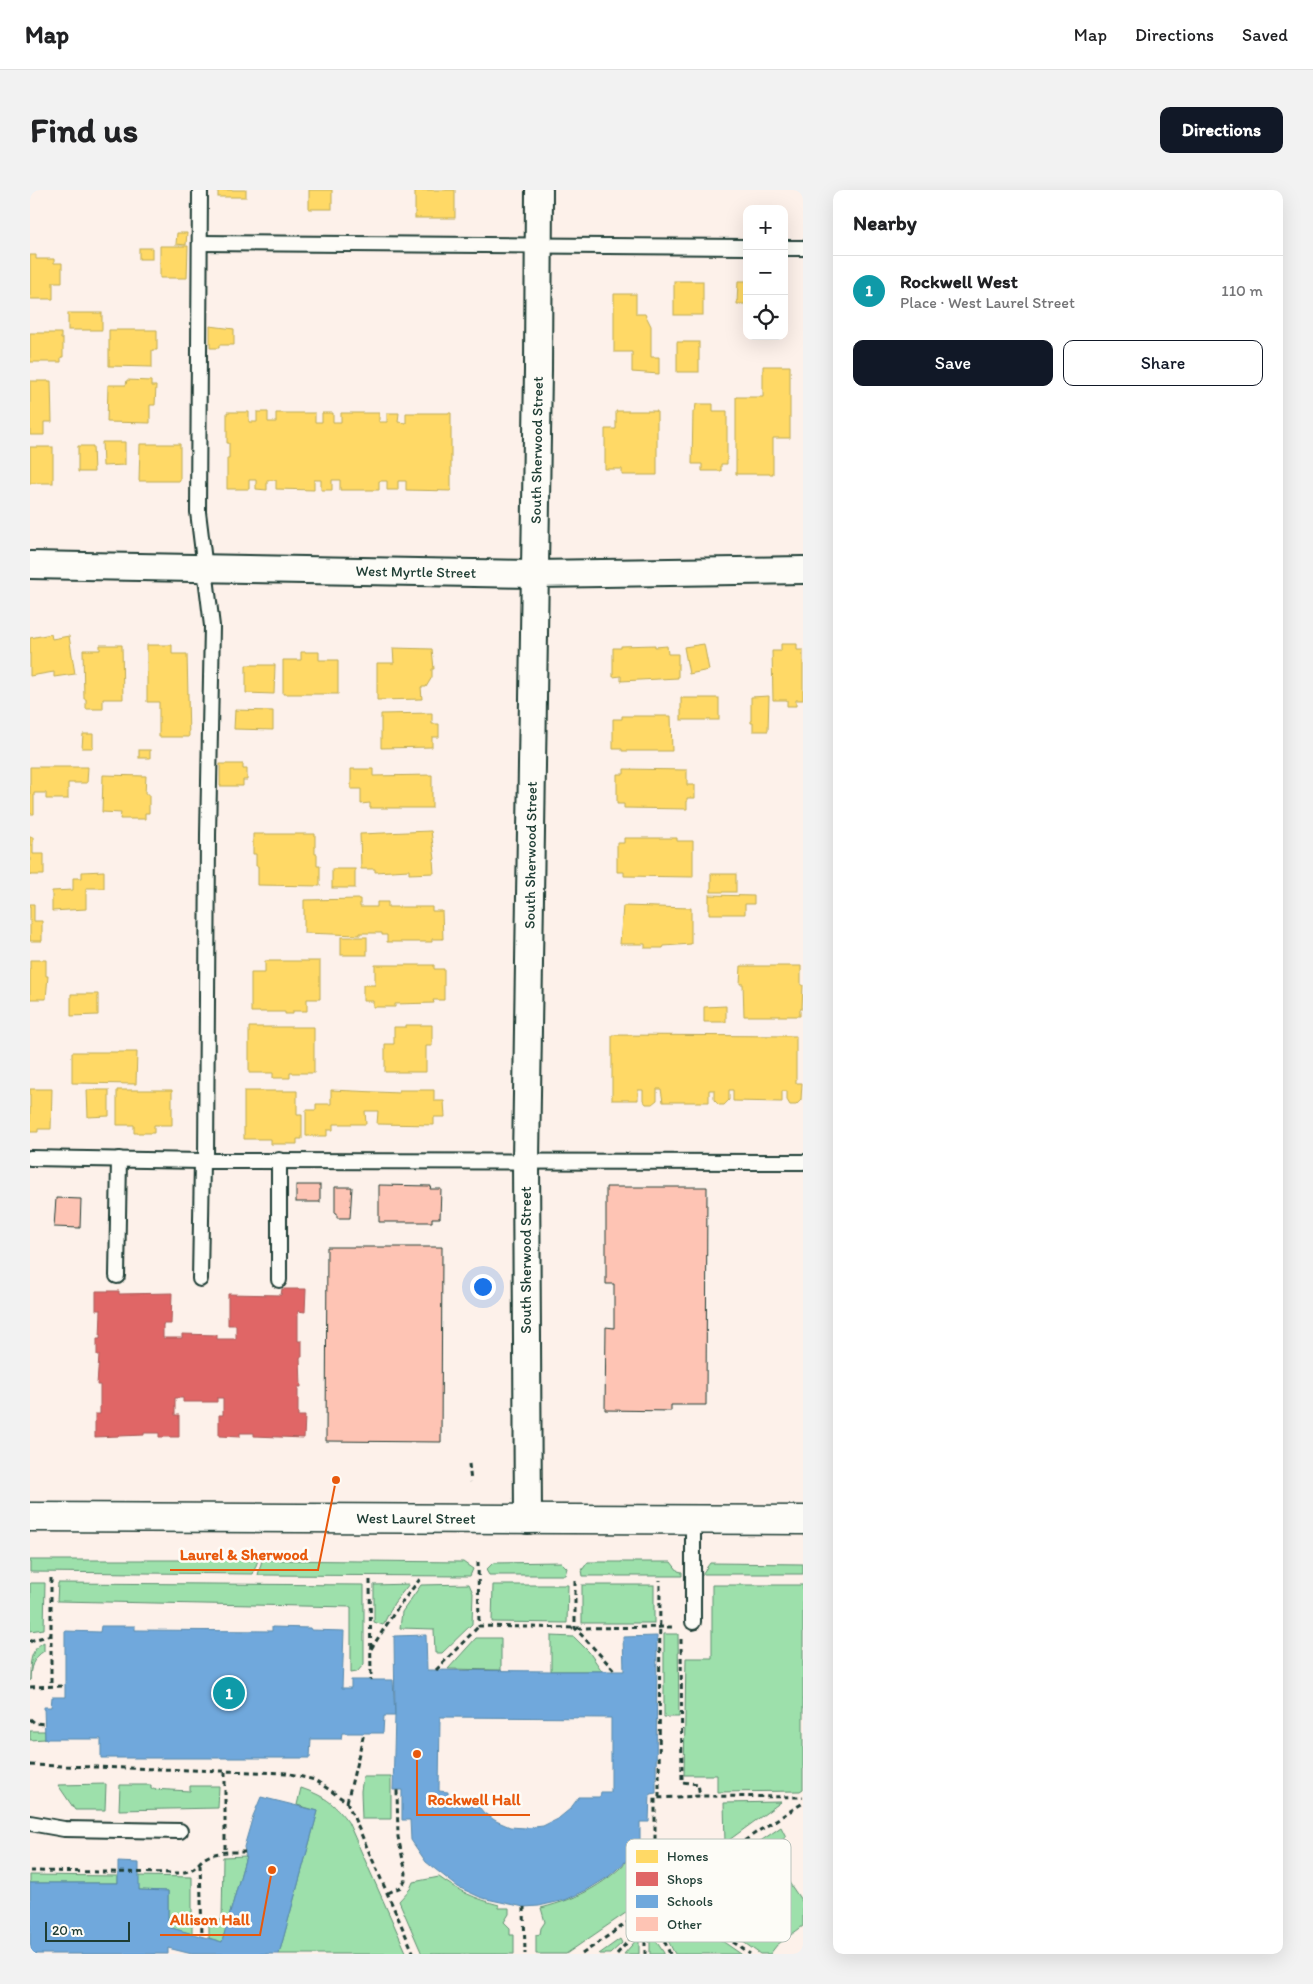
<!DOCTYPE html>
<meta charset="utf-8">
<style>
:root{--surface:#fff;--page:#f2f2f2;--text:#202124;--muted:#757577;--line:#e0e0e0;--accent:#111827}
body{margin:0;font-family:Itim,sans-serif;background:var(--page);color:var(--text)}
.controls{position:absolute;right:15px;top:15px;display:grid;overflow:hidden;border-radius:10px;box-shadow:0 5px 20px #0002}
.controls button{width:45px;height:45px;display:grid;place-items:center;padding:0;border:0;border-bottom:1px solid var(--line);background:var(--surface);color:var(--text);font:25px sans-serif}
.scale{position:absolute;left:15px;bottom:12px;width:85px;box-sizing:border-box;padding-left:5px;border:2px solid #1f3d34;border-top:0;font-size:14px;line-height:18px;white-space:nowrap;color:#1f3d34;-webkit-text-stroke:4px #fdfcf7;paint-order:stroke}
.you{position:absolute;left:452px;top:1096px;width:18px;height:18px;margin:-12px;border:4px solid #fff;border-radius:50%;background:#1a73e8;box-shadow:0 0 0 8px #1a73e833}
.badge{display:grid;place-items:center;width:32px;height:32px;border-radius:50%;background:var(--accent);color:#fff;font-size:16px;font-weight:700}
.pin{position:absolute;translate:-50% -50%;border:2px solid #fff;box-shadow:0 1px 5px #0006}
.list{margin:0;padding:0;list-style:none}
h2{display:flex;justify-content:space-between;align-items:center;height:65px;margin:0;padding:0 20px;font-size:21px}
h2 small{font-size:16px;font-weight:400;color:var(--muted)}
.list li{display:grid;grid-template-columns:32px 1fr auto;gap:15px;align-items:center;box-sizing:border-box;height:70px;padding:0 20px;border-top:1px solid var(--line)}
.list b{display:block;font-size:19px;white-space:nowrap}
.list p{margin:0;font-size:16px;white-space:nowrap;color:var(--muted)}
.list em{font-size:16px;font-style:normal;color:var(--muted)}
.actions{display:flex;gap:10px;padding:15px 20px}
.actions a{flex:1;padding:11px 0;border:1px solid var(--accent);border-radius:10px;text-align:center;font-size:18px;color:var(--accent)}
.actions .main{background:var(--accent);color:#fff}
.icon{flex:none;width:28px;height:28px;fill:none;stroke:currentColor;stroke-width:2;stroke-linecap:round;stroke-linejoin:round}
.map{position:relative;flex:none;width:773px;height:1764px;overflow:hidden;border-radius:10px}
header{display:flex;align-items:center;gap:30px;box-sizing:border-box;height:70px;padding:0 25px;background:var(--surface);border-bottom:1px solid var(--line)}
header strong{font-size:24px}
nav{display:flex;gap:28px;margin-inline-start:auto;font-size:18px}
.intro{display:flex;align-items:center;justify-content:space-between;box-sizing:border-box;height:120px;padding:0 30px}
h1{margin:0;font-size:35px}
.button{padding:12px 22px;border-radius:10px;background:var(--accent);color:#fff;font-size:18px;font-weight:700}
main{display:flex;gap:30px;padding:0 30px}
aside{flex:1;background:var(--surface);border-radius:10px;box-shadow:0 5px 20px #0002}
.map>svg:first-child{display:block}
.green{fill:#9de0ab;stroke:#5e8e70}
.homes{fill:#ffd966;stroke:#bcaa57}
.shops{fill:#e06666;stroke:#a65a57}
.schools{fill:#6fa8dc;stroke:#5788aa;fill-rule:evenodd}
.building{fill:#fec4b4;stroke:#1f3d34}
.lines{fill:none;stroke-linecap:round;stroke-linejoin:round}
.lane-casing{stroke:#1f3d34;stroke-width:18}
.street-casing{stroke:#1f3d34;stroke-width:30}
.secondary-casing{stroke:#1f3d34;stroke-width:31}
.path{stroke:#1f3d34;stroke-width:3;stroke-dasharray:5 4;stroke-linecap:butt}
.lane{stroke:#fdfcf7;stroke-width:14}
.street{stroke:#fdfcf7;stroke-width:26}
.secondary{stroke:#fdfcf7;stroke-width:28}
.labels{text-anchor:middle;stroke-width:5;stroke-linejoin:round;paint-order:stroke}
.street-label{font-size:15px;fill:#1f3d34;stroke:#fdfcf7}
.key{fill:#fdfcf7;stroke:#bac3bc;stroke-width:1}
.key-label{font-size:14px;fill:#1f3d34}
.leader{fill:none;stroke:#e8590c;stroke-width:2}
.callout-dot{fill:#e8590c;stroke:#fdfcf7;stroke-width:2}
.callout-label{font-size:16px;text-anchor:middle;font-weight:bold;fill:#e8590c;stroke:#fdfcf7;stroke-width:5;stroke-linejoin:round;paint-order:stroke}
</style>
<header>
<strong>Map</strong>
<nav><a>Map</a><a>Directions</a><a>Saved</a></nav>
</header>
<div class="intro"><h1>Find us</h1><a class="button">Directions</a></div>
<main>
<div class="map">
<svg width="773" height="1764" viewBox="0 0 773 1764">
<rect width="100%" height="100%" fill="#fdf1ea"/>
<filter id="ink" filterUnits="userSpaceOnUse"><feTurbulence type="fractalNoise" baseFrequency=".02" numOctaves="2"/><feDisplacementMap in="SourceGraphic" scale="10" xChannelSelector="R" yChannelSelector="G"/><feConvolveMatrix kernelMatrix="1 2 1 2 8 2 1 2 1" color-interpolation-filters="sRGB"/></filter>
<g filter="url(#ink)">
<g class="green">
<polygon points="0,1370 228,1370 223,1384 0,1382"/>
<polygon points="232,1370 433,1372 443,1379 440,1386 228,1385"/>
<polygon points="531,1372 537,1378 535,1385 459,1385 456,1380 463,1373"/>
<polygon points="558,1372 641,1372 648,1381 652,1382 652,1386 553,1386 552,1380"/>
<polygon points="680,1373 773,1374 773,1384 672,1384"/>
<polygon points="0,1393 15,1393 14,1439 0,1441"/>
<polygon points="28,1393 334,1395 334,1474 327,1482 321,1483 321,1417 27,1411"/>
<polygon points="379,1394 364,1413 353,1435 344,1432 344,1395"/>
<polygon points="439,1394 443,1403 442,1434 412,1463 405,1463 404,1439 370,1438 372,1422 391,1395"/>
<polygon points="463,1395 538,1395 537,1433 462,1432"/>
<rect x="552" y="1395" width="72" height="38"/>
<polygon points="682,1395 773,1395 773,1599 770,1601 687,1602 687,1585 654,1585 656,1468 682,1468"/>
<polygon points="634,1444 648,1444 649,1527 634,1527"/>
<polygon points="521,1446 544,1447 559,1462 572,1481 521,1481"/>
<polygon points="446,1448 471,1448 471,1480 418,1479"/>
<path d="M14,1452V1461C3,1468 0,1477 0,1491C0,1471 0,1460 14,1452Z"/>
<polygon points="0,1541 15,1541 15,1549 0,1550"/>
<polygon points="333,1587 361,1587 361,1629 332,1629 331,1601"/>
<polygon points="76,1594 75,1620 45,1620 28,1595"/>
<polygon points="90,1595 121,1595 121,1599 160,1601 160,1596 189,1596 188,1618 89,1620"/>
<path d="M271,1598C294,1606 303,1612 318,1632L377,1764H249L288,1621L267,1615Z"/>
<polygon points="751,1612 695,1653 694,1613"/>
<polygon points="751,1637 756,1647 737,1660 773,1713 773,1736 747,1755 740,1764 730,1764 659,1713 686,1695 681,1685"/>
<path d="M606,1662H618L619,1707L536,1764H506V1745L510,1744L511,1738L515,1732L511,1718C551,1708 578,1693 606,1662Z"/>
<polygon points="216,1666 192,1752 179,1748 179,1731 192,1730 193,1667"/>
<polygon points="0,1685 88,1686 88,1693 0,1693"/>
<polygon points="108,1686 162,1687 162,1744 138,1737 138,1701 109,1700"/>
<path d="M409,1687C428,1701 446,1709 469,1715V1718H479V1724L474,1732L480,1738V1745H484V1764H392L369,1711L380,1699L383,1692Z"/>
<path d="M640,1715L711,1764H645C637,1750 632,1737 632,1721Z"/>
<polygon points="620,1742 634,1763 634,1764 620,1764"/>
<polygon points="609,1747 609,1764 594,1764"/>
<polygon points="590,1749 592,1753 580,1764 569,1764"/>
</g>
<g class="homes">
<rect x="188" y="0" width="28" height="7"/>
<rect x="279" y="0" width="23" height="19"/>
<rect x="385" y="0" width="40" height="28"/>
<polygon points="147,43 157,43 156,55 146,54"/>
<polygon points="130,56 158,56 157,88 130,88"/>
<rect x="109" y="58" width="13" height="11"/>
<polygon points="0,65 6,65 6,69 24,69 24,73 32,73 32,92 23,92 23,109 0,109"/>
<rect x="644" y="91" width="29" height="34"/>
<polygon points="708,91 717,91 717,114 707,114"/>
<polygon points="584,104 606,104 606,124 615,124 621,136 621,167 629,167 629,184 602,182 602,162 584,162"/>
<rect x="38" y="123" width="34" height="17"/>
<polygon points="180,136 204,139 204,155 189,155 189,158 180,158"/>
<polygon points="79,140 127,140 127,160 122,160 122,177 79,176"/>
<polygon points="0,143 31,143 31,149 33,149 33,167 31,167 31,172 0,172"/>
<rect x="647" y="152" width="22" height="30"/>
<polygon points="733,176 760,176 760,248 743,248 743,284 706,284 706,207 733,207"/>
<polygon points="97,190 121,191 121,196 126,196 125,215 120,215 120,233 77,232 78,195 96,195"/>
<polygon points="0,191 21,191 22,232 14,232 14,245 0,245"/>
<polygon points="666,214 683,214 683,221 697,221 697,274 691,274 691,281 672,281 672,274 662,274 663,221 665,221"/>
<polygon points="586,221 627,221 627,285 592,285 592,279 575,279 575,239 586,239"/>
<polygon points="197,222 219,222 219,232 227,232 227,222 238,222 238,232 246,232 246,223 285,223 285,232 292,232 292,223 303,223 303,232 311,232 311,223 349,223 349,232 357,232 357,223 369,223 368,232 376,233 376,223 421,223 421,301 376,300 376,291 368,291 368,300 357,300 357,291 349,291 349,300 310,300 310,290 302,290 302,300 291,300 291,290 284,290 284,300 246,299 246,290 237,290 237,300 226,299 226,290 219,290 219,299 197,299 197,268 199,268 199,253 197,253"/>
<polygon points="72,252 95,252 95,275 73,276"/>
<polygon points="110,254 150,254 150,291 109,291"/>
<polygon points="48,256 63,256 64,282 48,282"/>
<rect x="0" y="257" width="23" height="36"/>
<polygon points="21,444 22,449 39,446 45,484 24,487 24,482 0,486 0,448"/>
<polygon points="674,454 679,480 659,484 654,457"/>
<polygon points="751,454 767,454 767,460 773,460 773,510 766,510 766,516 757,516 757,510 743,510 742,461 751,461"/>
<polygon points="70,455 92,455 93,509 73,509 73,519 56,519 56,509 54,509 53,460 70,460"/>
<polygon points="117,455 142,455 142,464 157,464 159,547 129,547 129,512 117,512"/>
<polygon points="625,455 625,457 637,456 638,464 648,464 648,488 591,491 591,486 583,487 583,458 591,458 591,456"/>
<polygon points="363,458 402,459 404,479 402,479 402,487 396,497 391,497 392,509 347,510 347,473 364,473"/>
<polygon points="271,462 289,462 289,470 308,470 308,504 253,504 253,470 271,470"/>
<polygon points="216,475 245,475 244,504 216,503"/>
<polygon points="739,506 738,541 723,541 723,533 721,533 721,507"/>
<rect x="651" y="508" width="38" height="22"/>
<polygon points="205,520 243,521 243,540 204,539"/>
<polygon points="402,523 402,534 409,534 409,547 402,547 402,557 351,558 351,524"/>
<polygon points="592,526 641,526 642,561 592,561 592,559 583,559 583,529 592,529"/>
<polygon points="53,544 63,544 63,558 52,558"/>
<rect x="109" y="560" width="11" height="8"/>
<polygon points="190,574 213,574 213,579 217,579 217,590 213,590 213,596 190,596"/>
<polygon points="0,577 58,577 57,593 38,593 38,609 16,609 16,603 4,603 4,624 0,624"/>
<polygon points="321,579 343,579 343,586 402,585 402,618 340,618 340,613 331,614 331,599 321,599"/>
<polygon points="594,579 657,580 657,595 665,595 665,608 657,608 657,619 594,618 594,614 587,614 587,584 594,584"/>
<polygon points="73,585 116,586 115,604 119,604 119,623 115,623 115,629 90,629 91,623 72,622"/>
<polygon points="401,641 405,669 403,669 404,683 379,684 379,680 345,682 345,679 331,679 330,644"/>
<polygon points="223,644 285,644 285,664 287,664 287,676 290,676 290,696 228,695 228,676 226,676 226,664 223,664"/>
<polygon points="0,647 3,647 3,664 14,664 14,685 0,685"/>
<polygon points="594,648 647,648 647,651 663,651 663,687 594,686 594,682 587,682 587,653 594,653"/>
<rect x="302" y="679" width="23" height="19"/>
<polygon points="74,681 74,698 56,698 56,719 22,721 22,701 43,700 43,688 52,688 52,682"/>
<rect x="681" y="684" width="25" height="18"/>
<polygon points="679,705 724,706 724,714 715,714 715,724 679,724"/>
<polygon points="330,709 330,717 347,717 347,712 358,712 358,717 402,717 402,721 412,721 413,749 402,749 402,752 357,752 357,745 352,745 352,743 330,743 330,745 274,743 274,710"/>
<polygon points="0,714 4,714 4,731 12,731 12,751 0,751"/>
<polygon points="593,716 661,718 661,754 634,756 633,758 615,758 615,754 590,754"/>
<rect x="311" y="747" width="26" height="18"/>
<polygon points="0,770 16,770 16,786 18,786 16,809 0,809"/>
<polygon points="235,771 290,771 290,809 277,809 277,821 263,821 263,824 255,824 255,822 221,822 221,783 235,783"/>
<polygon points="345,775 404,775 404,779 414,779 414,810 403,810 404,813 365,814 365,817 343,817 343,811 333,811 333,795 345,795"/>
<polygon points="711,776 771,776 771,795 773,795 772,819 770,819 770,826 714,826 713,794 710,794"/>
<polygon points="41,804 68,804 68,825 41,826"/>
<polygon points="696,816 696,832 674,832 674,817"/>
<polygon points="376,835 402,835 402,856 396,856 396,882 355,882 355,854 364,854 364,837 376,837"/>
<polygon points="219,837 284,837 284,883 260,883 260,888 243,888 243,883 219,883"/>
<polygon points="582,845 766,846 766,893 772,893 771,910 766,915 760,915 757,910 757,901 752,901 752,912 703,911 703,900 699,900 699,910 694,915 689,915 684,910 684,900 679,900 679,912 633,912 631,899 627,899 627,910 622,914 616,914 613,910 613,900 608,900 608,910 582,910"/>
<polygon points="42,862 107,862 106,894 42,893"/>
<polygon points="0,899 22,899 21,939 8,939 8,942 0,942"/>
<polygon points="57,900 79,900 79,926 58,927"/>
<polygon points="87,900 142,900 142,935 124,935 124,943 104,943 104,935 87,935"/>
<polygon points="301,900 369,903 369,900 404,900 404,911 414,911 415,927 404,927 404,935 347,934 348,921 335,921 336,934 303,934 303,940 297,940 297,946 276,946 276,920 286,920 286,914 301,914"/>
<polygon points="214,901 267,901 267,925 272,925 272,949 267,949 267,954 241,954 241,949 214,949"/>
</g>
<polygon class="shops" points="252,1099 276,1099 275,1122 268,1121 268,1151 272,1151 272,1167 270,1167 271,1197 268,1197 268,1226 275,1226 274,1248 224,1246 224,1243 210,1243 210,1247 189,1246 189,1225 193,1225 193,1208 187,1208 187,1212 153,1212 153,1208 145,1208 145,1225 149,1225 149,1247 129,1247 129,1243 114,1243 114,1245 65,1247 65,1224 70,1224 70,1195 67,1195 69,1165 67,1165 67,1149 70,1149 71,1120 66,1120 66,1101 89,1101 89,1104 142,1103 141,1134 133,1134 133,1148 152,1148 152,1144 187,1145 187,1149 206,1149 206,1135 198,1135 198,1104 251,1105"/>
<g class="schools">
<polygon points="71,1436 105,1436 105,1440 242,1441 242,1437 280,1438 281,1440 314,1441 312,1498 321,1498 321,1490 363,1490 365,1526 354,1526 353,1543 312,1543 311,1549 281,1549 280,1568 71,1568 71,1549 15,1549 14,1517 21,1517 22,1507 35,1507 35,1441 70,1442"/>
<path d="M396,1445L397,1480L521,1481H594L593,1447L627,1446L626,1603L620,1604L619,1632H610V1651L595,1672L578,1687L557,1700L535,1710L509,1716L494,1717L452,1708L428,1697L396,1672L381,1650L380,1630H372V1600H363L365,1526L364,1446ZM410,1527L581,1528V1602H571L570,1607H549L540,1619L529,1628L513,1636L496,1638L480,1637L466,1631L454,1623L441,1607H418V1602L409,1601Z"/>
<polygon points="231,1607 288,1621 249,1764 162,1764 138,1758 138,1764 0,1764 0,1693 88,1693 88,1672 109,1673 109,1700 138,1701 138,1737 192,1752 216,1666 214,1657 223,1626"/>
</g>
<g class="building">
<rect x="266" y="995" width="24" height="17"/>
<polygon points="349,995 401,996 400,999 411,999 410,1028 402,1028 402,1032 349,1032"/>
<polygon points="305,997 322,997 320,1028 307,1028 307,1023 305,1023"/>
<polygon points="576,997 677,997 676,1215 641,1215 641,1221 575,1220 576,1137 584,1138 584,1094 576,1094"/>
<polygon points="26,1008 51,1009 50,1038 24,1037"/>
<polygon points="297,1057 412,1057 411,1252 296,1251"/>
</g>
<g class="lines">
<g class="lane-casing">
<g id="lane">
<polyline points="170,0 168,322 182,436 178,645 176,971"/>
<polyline points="170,53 717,57"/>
<polyline points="754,58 773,58"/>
<polyline points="0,968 172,971 773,972"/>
<polyline points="87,1086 89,969"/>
<polyline points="170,1089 172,971"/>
<polyline points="249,1090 249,970"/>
<polyline points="663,1330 663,1432"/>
<polyline points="0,1633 34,1639 150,1641"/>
</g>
</g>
<g class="street-casing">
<g id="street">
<path id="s1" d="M0,375L505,384L773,380"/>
<path id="s2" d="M498,1330L496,970L508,180L509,0"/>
</g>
</g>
<g class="secondary-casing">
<g id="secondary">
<path id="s3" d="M0,1327L773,1330"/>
</g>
</g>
<g class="path">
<polyline points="439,1274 441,1292"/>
<polyline points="448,1372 449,1436 545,1438 644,1437"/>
<polyline points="21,1388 21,1496"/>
<polyline points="340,1390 341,1490"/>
<polyline points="545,1391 545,1438 585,1481"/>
<polyline points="651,1449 652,1592 668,1594 670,1606"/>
<polyline points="0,1452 3,1450 21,1445"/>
<polyline points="341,1459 368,1417 390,1389"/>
<polyline points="406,1480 449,1436"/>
<polyline points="0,1497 34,1496"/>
<polyline points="0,1529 5,1533 14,1534"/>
<polyline points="0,1575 256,1583 285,1590 317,1612 384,1764"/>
<polyline points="195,1582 195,1662"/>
<polyline points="629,1607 630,1390"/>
<polyline points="317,1612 334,1543"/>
<polyline points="170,1674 172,1746"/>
<path d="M0,1681L149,1683C170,1680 164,1673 179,1666C190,1661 204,1662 215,1662"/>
<polyline points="358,1703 371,1697 375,1690 376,1683 368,1647 367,1600"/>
<polyline points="637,1705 720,1764"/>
<polyline points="494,1717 495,1764"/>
<polyline points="615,1724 615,1764"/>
<polyline points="552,1764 727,1642 773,1613"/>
<polyline points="587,1764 606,1742 615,1721"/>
<polyline points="640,1764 628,1736 625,1713 625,1608 670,1606 773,1607"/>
</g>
<use href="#lane" class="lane"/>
<use href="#street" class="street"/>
<use href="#secondary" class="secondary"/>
</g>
</g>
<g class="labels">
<g class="street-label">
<text dy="5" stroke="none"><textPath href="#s2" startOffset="1070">South Sherwood Street</textPath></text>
<text dy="5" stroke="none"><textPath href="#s1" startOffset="386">West Myrtle Street</textPath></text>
<text dy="5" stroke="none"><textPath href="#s2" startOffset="665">South Sherwood Street</textPath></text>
<text transform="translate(496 1070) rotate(-90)" y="5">South Sherwood Street</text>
<text dy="5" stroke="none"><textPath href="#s3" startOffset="386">West Laurel Street</textPath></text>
</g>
</g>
<rect x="596" y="1649" width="165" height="103" rx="8" class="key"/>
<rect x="606" y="1660" width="22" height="13" fill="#ffd966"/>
<rect x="606" y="1682" width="22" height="14" fill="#e06666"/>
<rect x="606" y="1705" width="22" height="13" fill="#6fa8dc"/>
<rect x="606" y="1727" width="22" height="14" fill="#fec4b4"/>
<g class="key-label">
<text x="637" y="1671">Homes</text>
<text x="637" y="1694">Shops</text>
<text x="637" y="1716">Schools</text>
<text x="637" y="1739">Other</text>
</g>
<path class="leader" d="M306 1290L288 1380H140M387 1564L387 1625H500M242 1680L230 1745H130"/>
<g class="callout-dot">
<circle cx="306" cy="1290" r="5"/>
<circle cx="387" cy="1564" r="5"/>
<circle cx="242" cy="1680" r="5"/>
</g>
<g class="callout-label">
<text x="214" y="1370">Laurel &amp; Sherwood</text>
<text x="444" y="1615">Rockwell Hall</text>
<text x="180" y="1735">Allison Hall</text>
</g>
</svg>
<div class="controls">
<button>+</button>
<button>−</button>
<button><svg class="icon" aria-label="locate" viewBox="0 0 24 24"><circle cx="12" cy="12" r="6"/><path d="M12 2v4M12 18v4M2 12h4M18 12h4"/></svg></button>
</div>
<div class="scale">20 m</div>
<div class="you"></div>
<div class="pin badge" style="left:199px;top:1503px;background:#0f9aa8">1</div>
</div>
<aside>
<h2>Nearby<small></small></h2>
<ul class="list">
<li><span class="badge" style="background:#0f9aa8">1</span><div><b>Rockwell West</b><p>Place · West Laurel Street</p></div><em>110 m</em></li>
</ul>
<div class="actions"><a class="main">Save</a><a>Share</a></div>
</aside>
</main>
